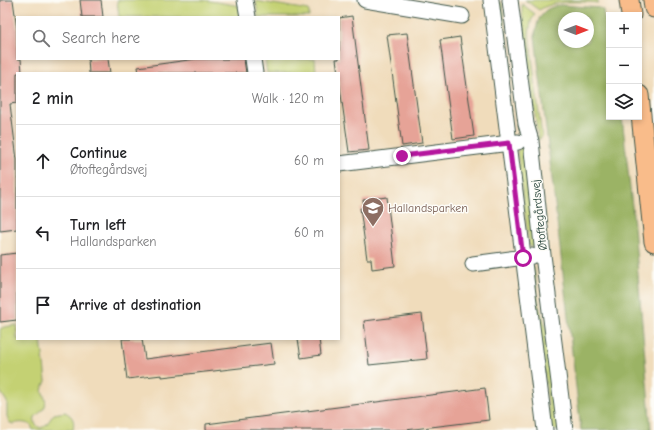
<!DOCTYPE html>
<meta charset="utf-8">
<style>
:root{--surface:#fff;--page:#f6f6f6;--text:#202124;--muted:#757577;--line:#e0e0e0}
body{margin:0;font-family:"Comic Neue",sans-serif;background:var(--page);color:var(--text)}
.controls{position:absolute;right:12px;top:12px;display:grid;overflow:hidden;border-radius:0px;box-shadow:0 2px 6px #0003}
.controls button{width:36px;height:36px;display:grid;place-items:center;padding:0;border:0;border-bottom:1px solid var(--line);background:var(--surface);color:var(--text);font:20px sans-serif}
.compass{position:absolute;left:558px;top:12px;width:36px;height:36px;border-radius:50%;background:var(--surface);box-shadow:0 2px 6px #0003;rotate:90deg}
.stop{position:absolute;width:12px;height:12px;margin:-9px;border:3px solid #b5179e;border-radius:50%;background:#fff}
.stop.end{background:#b5179e;border-color:#fff;box-shadow:0 1px 4px #0008}
.list{margin:0;padding:0;list-style:none}
h2{display:flex;justify-content:space-between;align-items:center;height:52px;margin:0;padding:0 16px;font-size:17px}
h2 small{font-size:13px;font-weight:400;color:var(--muted)}
.list li{display:grid;grid-template-columns:26px 1fr auto;gap:12px;align-items:center;box-sizing:border-box;height:72px;padding:0 16px;border-top:1px solid var(--line)}
.list b{display:block;font-size:15px;white-space:nowrap}
.list p{margin:0;font-size:13px;white-space:nowrap;color:var(--muted)}
.list em{font-size:13px;font-style:normal;color:var(--muted)}
.icon{flex:none;width:22px;height:22px;fill:none;stroke:currentColor;stroke-width:2;stroke-linecap:round;stroke-linejoin:round}
.map{position:relative;flex:none;width:654px;height:430px;overflow:hidden}
.search{position:absolute;background:var(--surface);box-shadow:0 2px 6px #0003;left:16px;top:16px;width:324px;height:44px;display:flex;align-items:center;gap:10px;box-sizing:border-box;padding:0 14px;border-radius:0px;color:var(--muted);font-size:15px}
.panel{position:absolute;background:var(--surface);box-shadow:0 2px 6px #0003;left:16px;top:72px;width:324px;height:268px;border-radius:0px}
.map>svg:first-child{display:block}
.green{fill:#c4d173;stroke:#728754}
.forest{fill:#9bb365;stroke:#5d784c;fill-rule:evenodd}
.building{fill:#e6a397}
.lines{fill:none;stroke-linecap:round;stroke-linejoin:round}
.minor-casing{stroke:#3e5548;stroke-width:17}
.major-casing{stroke:#3e5548;stroke-width:21}
.minor{stroke:#fff;stroke-width:15}
.major{stroke:#f9bc8a;stroke-width:19}
.route{stroke:#b5179e;stroke-width:5}
.labels{text-anchor:middle;stroke-width:3;stroke-linejoin:round;paint-order:stroke}
.education-label{font-size:12px;fill:#785e54;stroke:#fdfcf7;text-anchor:start}
.street-label{font-size:12px;fill:#1f3d34;stroke:#fdfcf7}
</style>
<div class="map">
<svg width="654" height="430" viewBox="0 0 654 430">
<rect width="100%" height="100%" fill="#fdfcf7"/>
<filter id="ink" filterUnits="userSpaceOnUse"><feTurbulence type="fractalNoise" baseFrequency=".025" numOctaves="2"/><feDisplacementMap in="SourceGraphic" scale="8" xChannelSelector="R" yChannelSelector="G"/><feConvolveMatrix kernelMatrix="1 2 1 2 8 2 1 2 1" color-interpolation-filters="sRGB"/></filter>
<filter id="wash" filterUnits="userSpaceOnUse"><feTurbulence type="fractalNoise" baseFrequency=".012" numOctaves="4" result="noise"/><feDisplacementMap in="SourceGraphic" scale="16" xChannelSelector="R" yChannelSelector="G"/><feGaussianBlur stdDeviation="0.9" result="paint"/><feColorMatrix in="noise" values="0 0 0 0 0 0 0 0 0 0 0 0 0 0 0 0 0 1.4 0 .05"/><feComposite in="paint" operator="in"/></filter>
<g filter="url(#wash)">
<rect width="100%" height="100%" fill="#f0dcbb"/>
<g class="green">
<polygon points="117,0 204,0 241,6 242,17 119,17"/>
<path d="M525,0H598V3C578,1 555,0 539,10Z"/>
<polygon points="256,1 309,10 309,17 258,17"/>
<polygon points="498,3 502,3 511,80 510,83 508,82"/>
<polygon points="522,4 535,14 531,21 529,34 542,137 540,139 538,139 522,12"/>
<polygon points="265,59 315,59 316,73 267,73"/>
<polygon points="522,147 526,151 535,247 529,246 517,151"/>
<polygon points="532,266 534,268 539,307 546,326 561,430 551,430"/>
<path d="M17,325V339H41L46,381L42,390C48,406 47,406 35,417C34,423 35,426 41,428L46,425L54,414L65,412C73,416 75,421 73,430H33L31,425C24,422 20,422 13,424L9,422L7,417V402L0,391V329L4,327Z"/>
</g>
<path class="forest" d="M560,5L600,8L603,10L604,18L609,26V117H622L633,215L651,430H581L555,204L535,36C538,18 540,9 560,5ZM564,18H588V42H564Z"/>
<g id="blocks">
<g class="building">
<polygon points="0,0 13,0 17,29 17,59 21,59 22,73 17,73 17,103 10,104 17,160 17,229 0,231"/>
<polygon points="80,0 101,0 103,17 82,17"/>
<polygon points="352,16 369,150 349,152 336,59 339,59 339,18"/>
<polygon points="407,33 422,143 402,146 387,35"/>
<polygon points="460,37 474,136 453,139 440,40"/>
<polygon points="88,59 108,59 110,73 89,73"/>
<polygon points="196,59 244,59 246,73 139,73 138,67"/>
<polygon points="387,197 395,266 372,269 371,259 367,259 360,208 364,208 363,200"/>
<polygon points="17,253 17,320 0,322 0,255"/>
<polygon points="422,314 427,359 369,365 364,321"/>
<polygon points="122,339 142,339 145,359 271,343 274,364 162,377 162,375 127,379"/>
<polygon points="298,339 319,339 321,355 301,358"/>
<polygon points="485,388 489,420 406,430 206,430 206,424"/>
</g>
</g>
</g>
<g filter="url(#ink)">
<use href="#blocks" fill-opacity="0" stroke="#3e5548" stroke-width="1"/>
<g class="lines">
<g class="minor-casing">
<g id="minor">
<polyline points="245,0 248,17"/>
<polyline points="365,0 462,16"/>
<polyline points="491,0 545,430"/>
<polyline points="510,0 526,124 531,141 543,255 565,430"/>
<polyline points="253,59 255,73"/>
<polyline points="339,164 518,142"/>
<polyline points="473,264 532,256"/>
</g>
</g>
<g class="major-casing">
<g id="major">
<polyline points="629,0 631,15"/>
<polyline points="653,0 654,8"/>
<polyline points="639,95 654,242"/>
</g>
</g>
<use href="#minor" class="minor"/>
<use href="#major" class="major"/>
</g>
</g>
<g class="lines" filter="url(#ink)">
<polyline class="route" points="402,156 509,143 523,258"/>
</g>
<defs>
<g id="school-pin" transform="scale(1.15)"><path d="M0 17L-7.5 6A9.5 9.5 0 1 1 7.5 6Z" fill="#8d6e63" stroke="#fdfcf7"/><path d="M0-5L7-2L0 1L-7-2ZM-4 1L0 2.5L4 1V4Q0 6-4 4Z" fill="#fff"/></g>
</defs>
<g fill-rule="evenodd">
<use href="#school-pin" x="373" y="208"/>
</g>
<g class="labels">
<g class="education-label">
<text x="388" y="212">Hallandsparken</text>
</g>
<g class="street-label">
<text transform="translate(539 215) rotate(-96)" y="4">Øtoftegårdsvej</text>
</g>
</g>
</svg>
<div class="controls">
<button>+</button>
<button>−</button>
<button><svg class="icon" aria-label="layers" viewBox="0 0 24 24"><path d="M12 4l9 5-9 5-9-5zM3 14l9 5 9-5"/></svg></button>
</div>
<svg class="compass" viewBox="-18 -18 36 36"><path d="M0-13l5 13h-10z" fill="#e53935"/><path d="M0 13l5-13h-10z" fill="#757577"/></svg>
<div class="stop" style="left:523px;top:258px"></div>
<div class="stop end" style="left:402px;top:156px"></div>
<div class="search"><svg class="icon" aria-label="search" viewBox="0 0 24 24"><circle cx="10" cy="10" r="6"/><path d="M15 15l6 6"/></svg>Search here</div>
<section class="panel">
<h2>2 min<small>Walk · 120 m</small></h2>
<ul class="list">
<li><svg class="icon" aria-label="ahead" viewBox="0 0 24 24"><path d="M12 20V5M6 11l6-6 6 6"/></svg><div><b>Continue</b><p>Øtoftegårdsvej</p></div><em>60 m</em></li>
<li><svg class="icon" aria-label="left" viewBox="0 0 24 24"><path d="M17 20v-9H6M10 6l-5 5 5 5"/></svg><div><b>Turn left</b><p>Hallandsparken</p></div><em>60 m</em></li>
<li><svg class="icon" aria-label="arrive" viewBox="0 0 24 24"><path d="M6 21V4h12l-3 4 3 4H6"/></svg><div><b>Arrive at destination</b></div></li>
</ul>
</section>
</div>
